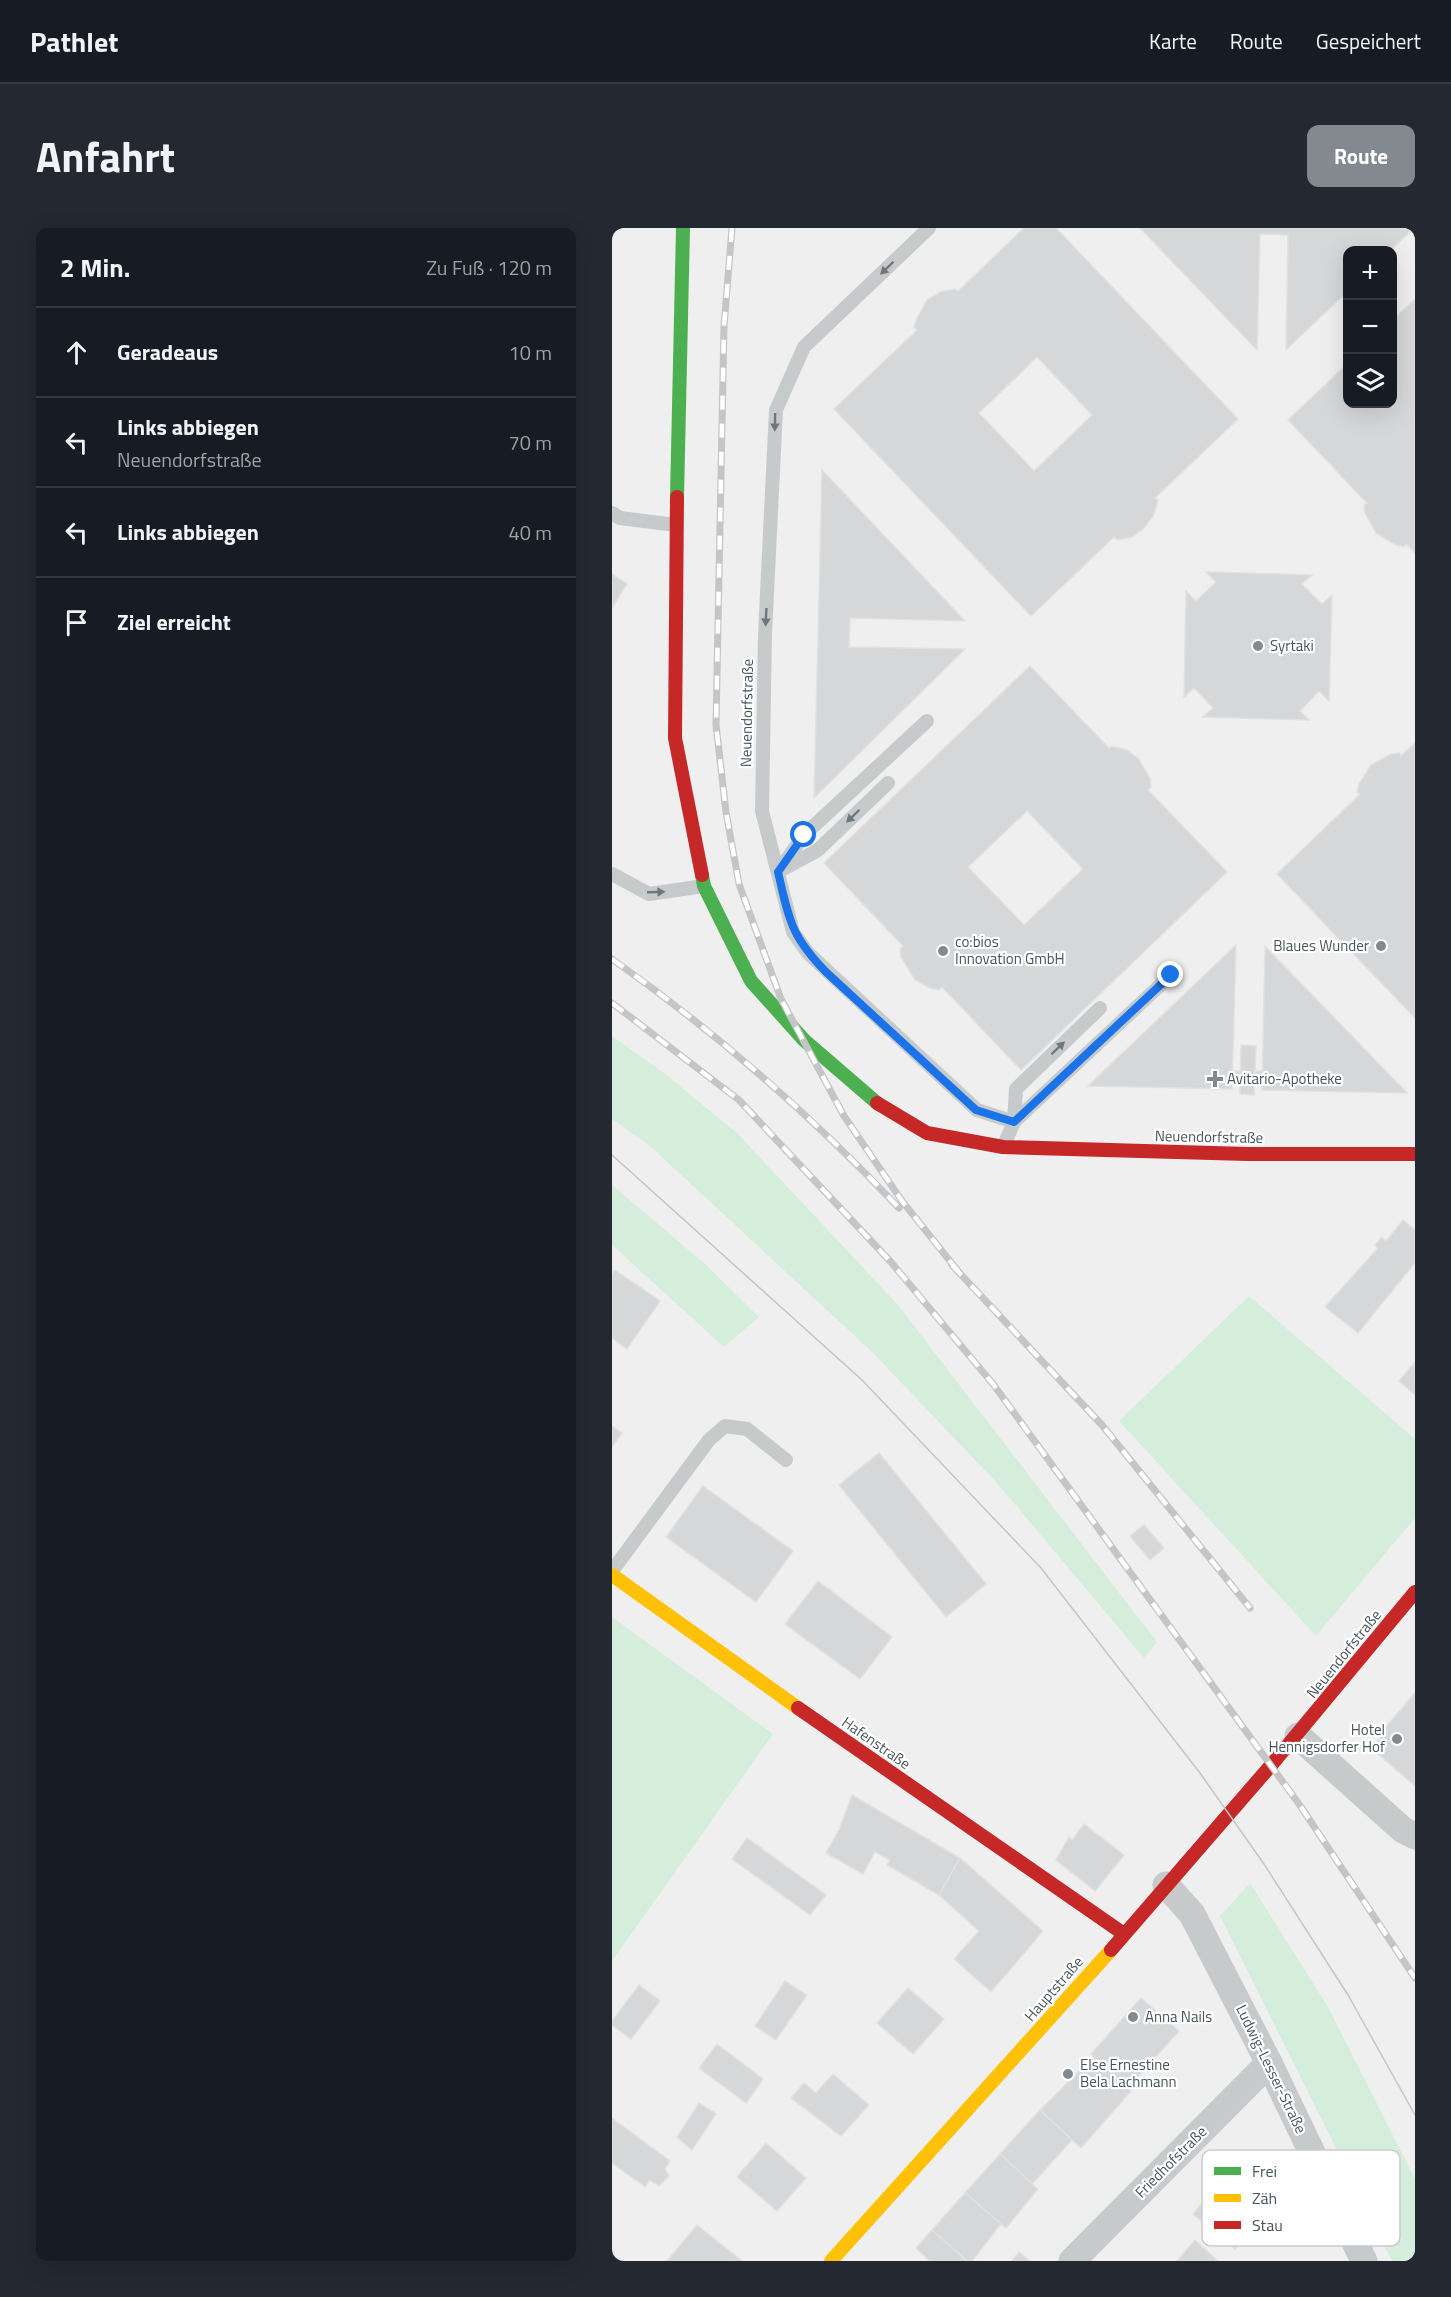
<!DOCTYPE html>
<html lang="de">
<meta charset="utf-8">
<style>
:root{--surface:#171b24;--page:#242831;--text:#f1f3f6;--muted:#9ea1a6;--line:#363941;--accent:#828a8f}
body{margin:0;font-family:"Titillium Web",sans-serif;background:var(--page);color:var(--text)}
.controls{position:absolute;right:18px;top:18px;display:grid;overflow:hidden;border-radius:12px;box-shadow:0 6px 24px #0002}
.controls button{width:54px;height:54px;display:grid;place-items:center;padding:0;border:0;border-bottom:2px solid var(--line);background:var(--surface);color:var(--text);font:30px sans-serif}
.stop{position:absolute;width:18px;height:18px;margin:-14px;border:4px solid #1a73e8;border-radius:50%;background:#fff}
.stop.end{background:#1a73e8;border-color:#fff;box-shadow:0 2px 6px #0008}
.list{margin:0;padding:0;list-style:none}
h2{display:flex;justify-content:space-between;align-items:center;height:78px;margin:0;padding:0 24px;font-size:26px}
h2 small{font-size:20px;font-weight:400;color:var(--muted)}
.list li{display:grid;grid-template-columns:39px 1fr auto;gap:18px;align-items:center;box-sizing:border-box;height:90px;padding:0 24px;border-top:2px solid var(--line)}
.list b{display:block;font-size:22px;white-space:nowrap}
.list p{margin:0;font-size:20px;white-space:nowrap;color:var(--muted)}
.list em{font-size:20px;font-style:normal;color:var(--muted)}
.icon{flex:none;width:33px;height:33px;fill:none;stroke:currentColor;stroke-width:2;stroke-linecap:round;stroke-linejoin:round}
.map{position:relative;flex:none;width:803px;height:2033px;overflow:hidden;border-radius:12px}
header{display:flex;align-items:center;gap:36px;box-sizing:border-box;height:84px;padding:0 30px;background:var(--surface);border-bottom:2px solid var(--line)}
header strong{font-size:28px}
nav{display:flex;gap:33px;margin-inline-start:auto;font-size:21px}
.intro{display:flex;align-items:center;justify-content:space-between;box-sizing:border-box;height:144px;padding:0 36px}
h1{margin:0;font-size:42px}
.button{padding:15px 27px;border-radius:12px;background:var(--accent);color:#fff;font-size:21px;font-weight:700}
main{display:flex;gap:36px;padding:0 36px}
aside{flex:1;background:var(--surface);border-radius:12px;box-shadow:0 6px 24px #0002}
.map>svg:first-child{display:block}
.green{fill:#d4eedb}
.building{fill:#d6d7d8;stroke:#e1e1e2;stroke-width:1.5;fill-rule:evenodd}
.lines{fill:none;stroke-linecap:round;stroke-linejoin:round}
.lane{stroke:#c7cacb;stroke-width:14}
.street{stroke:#c7cacb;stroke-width:27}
.fast{stroke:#4caf50;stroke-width:14}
.slow{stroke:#ffc107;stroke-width:14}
.jam{stroke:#c62828;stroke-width:14}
.tram{stroke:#c3c5c6;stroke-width:1.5}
.rail-casing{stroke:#c3c5c6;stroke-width:7}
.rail{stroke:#fff;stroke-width:4.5;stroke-dasharray:14;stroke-linecap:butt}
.oneway{fill:#6d777d}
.route{stroke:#1a73e8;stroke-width:8}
.poi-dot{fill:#828a8f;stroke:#fff;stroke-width:2}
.labels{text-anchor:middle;stroke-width:4.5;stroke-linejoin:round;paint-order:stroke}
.poi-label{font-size:15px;fill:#47545b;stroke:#fff;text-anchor:start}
.street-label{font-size:15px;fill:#47545b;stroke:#fff}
.key{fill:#fff;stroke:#c8ccce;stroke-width:1.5}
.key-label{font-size:16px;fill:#47545b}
</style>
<header>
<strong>Pathlet</strong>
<nav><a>Karte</a><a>Route</a><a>Gespeichert</a></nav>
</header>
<div class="intro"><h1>Anfahrt</h1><a class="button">Route</a></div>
<main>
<aside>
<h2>2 Min.<small>Zu Fuß · 120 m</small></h2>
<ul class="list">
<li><svg class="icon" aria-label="ahead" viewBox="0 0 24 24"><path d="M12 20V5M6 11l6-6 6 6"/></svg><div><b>Geradeaus</b></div><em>10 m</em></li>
<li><svg class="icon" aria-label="left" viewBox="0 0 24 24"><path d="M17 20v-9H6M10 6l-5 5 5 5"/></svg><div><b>Links abbiegen</b><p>Neuendorfstraße</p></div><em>70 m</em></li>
<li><svg class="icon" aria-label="left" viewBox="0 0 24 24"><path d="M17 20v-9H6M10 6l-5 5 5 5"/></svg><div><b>Links abbiegen</b></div><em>40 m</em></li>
<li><svg class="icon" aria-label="arrive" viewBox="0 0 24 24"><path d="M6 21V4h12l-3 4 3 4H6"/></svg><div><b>Ziel erreicht</b></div></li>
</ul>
</aside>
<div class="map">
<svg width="803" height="2033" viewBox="0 0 803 2033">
<rect width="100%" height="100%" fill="#f0efef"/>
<g class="green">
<polygon points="0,808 52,845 125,905 286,1077 545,1414 532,1430 385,1255 260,1124 38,918 0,891"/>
<polygon points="0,957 93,1036 147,1089 112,1119 0,1017"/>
<polygon points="637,1068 803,1211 803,1290 704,1408 507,1193"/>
<polygon points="0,1389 161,1506 0,1733"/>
<polygon points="638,1655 716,1779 803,1951 803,2033 780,2033 608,1688"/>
</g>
<g class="building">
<path d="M412,0H444L626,191L543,270L546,272L542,287L532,300L520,309L505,312L502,309L419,388L222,181L305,102L302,99L304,92L315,72L328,64L343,61L346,63ZM425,129L480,187L422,243L367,185Z"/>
<polygon points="528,0 802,0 779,22 736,22 736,63 674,122 676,7 648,6 645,122"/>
<polygon points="803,71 803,325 794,316 792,319 784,317 764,305 753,285 752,277 755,275 676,192 736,135 736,176 780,176 780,92"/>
<polygon points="210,242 353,393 238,390 237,419 353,421 202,570"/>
<polygon points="594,344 700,347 690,356 710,376 720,367 717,473 707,463 688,483 697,492 591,489 601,480 582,460 572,469 574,363 584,373 604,354"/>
<polygon points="0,346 15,356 0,380"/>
<path d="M418,438L497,520L500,518L515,522L527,531L538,551L539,559L536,562L615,644L409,842L330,759L327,762L318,760L303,752L289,729L288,721L291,718L212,635ZM415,583L471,641L412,697L356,639Z"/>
<polygon points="803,515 803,790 665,646 748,566 745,564 747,556 759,537 779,526 787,525 789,528"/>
<polygon points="624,717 620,861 476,858"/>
<polygon points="653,718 795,865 650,862"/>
<polygon points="629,817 644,818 642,867 628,866"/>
<rect x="621" y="843" width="7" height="12"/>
<rect x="643" y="843" width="7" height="12"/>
<polygon points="791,992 803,1002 803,1035 746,1105 713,1079 766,1020 763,1017 770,1009 774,1013"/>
<polygon points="3,1042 48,1073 15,1121 0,1110 0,1046"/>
<polygon points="803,1134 803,1167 787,1153"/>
<polygon points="0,1198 10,1205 0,1219"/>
<polygon points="267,1225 374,1356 334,1389 227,1257"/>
<polygon points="91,1258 181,1323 144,1374 54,1309"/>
<polygon points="532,1297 552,1320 538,1332 518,1308"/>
<polygon points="206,1353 280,1409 248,1451 173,1396"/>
<polygon points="803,1465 803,1558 759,1520 775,1503 773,1500"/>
<polygon points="240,1567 348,1630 327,1667 275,1637 278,1632 263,1624 251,1646 214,1625 227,1602"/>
<polygon points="472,1596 512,1627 483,1663 444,1632 457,1609 460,1612"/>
<polygon points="135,1610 214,1667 198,1687 120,1631"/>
<polygon points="348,1630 431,1703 379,1764 342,1731 367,1703 327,1667"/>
<polygon points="173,1753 195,1767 164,1812 143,1798"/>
<polygon points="27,1757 48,1773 19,1811 0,1797 0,1793"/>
<polygon points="296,1760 332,1791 301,1826 265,1795"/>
<polygon points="529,1770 567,1803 516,1860 479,1826"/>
<polygon points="105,1816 151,1851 134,1875 87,1840"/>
<polygon points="481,1829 519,1863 469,1920 428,1882"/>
<polygon points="221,1846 257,1877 229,1908 179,1870 192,1855 204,1865"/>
<polygon points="87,1875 104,1886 80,1922 65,1909"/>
<polygon points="428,1882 460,1912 420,1956 388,1926"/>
<polygon points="0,1890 58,1933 53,1941 57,1948 47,1958 38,1952 33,1959 0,1935"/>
<polygon points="154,1915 194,1950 165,1983 125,1949"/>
<polygon points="632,1925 674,1960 623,2021 581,1986"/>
<polygon points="388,1926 426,1961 394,2000 353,1965"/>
<polygon points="353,1965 389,1996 360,2033 355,2033 320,2002"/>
<polygon points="85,1997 129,2032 129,2033 55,2033"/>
<polygon points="320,2002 355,2033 318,2033 304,2020"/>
<polygon points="583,2012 606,2033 565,2033"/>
<polygon points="407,2024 418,2033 400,2033"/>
</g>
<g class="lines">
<g class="lane">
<polyline points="317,0 192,119 164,182 153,406 150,583 181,704 196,725 365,882 402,894 391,919"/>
<polyline points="0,285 8,290 64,297"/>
<polyline points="169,642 206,622 276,555"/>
<polyline points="166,644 192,607 315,493"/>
<polyline points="0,646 37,666 92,658"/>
<polyline points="402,894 559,747"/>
<polyline points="402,894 404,861 488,780"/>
<polyline points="0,1343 97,1212 113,1198 135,1201 174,1232"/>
</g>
<g class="street">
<polyline points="686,1508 791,1602 803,1608"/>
<polyline points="554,1657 580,1686 657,1835 752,2033"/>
<polyline points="460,2033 657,1835"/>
</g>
<g class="fast">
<polyline points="65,269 71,0"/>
<polyline points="90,647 92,658 139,753 192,812 265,875"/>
</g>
<g class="slow">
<polyline points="0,1347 186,1480"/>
<polyline points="219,2033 499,1722"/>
</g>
<g class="jam">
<polyline points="65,269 63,510 90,647"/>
<polyline points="265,875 315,905 391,919 635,926 803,926"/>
<polyline points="186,1480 512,1706"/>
<polyline points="499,1722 661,1535 803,1364"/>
</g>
<polyline class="tram" points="0,927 250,1152 429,1340 588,1545 652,1636 736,1767 803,1887"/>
<g class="rail-casing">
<g id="rail">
<polyline points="120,0 112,98 104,497 114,584 127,656 169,771 232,888 290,973 346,1043"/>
<path d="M0,731C105,805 199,887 287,980"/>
<polyline points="0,775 127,872 278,1033 381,1156 687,1576 803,1750"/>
<polyline points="340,1037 490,1197 638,1380"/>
</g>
</g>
<use href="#rail" class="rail"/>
</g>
<defs><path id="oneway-solid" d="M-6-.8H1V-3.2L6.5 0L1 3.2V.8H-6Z" transform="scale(1.5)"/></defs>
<g class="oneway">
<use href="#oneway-solid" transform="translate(275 40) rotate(136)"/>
<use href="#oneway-solid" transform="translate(163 194) rotate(91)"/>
<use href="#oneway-solid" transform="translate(154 389) rotate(93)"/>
<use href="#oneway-solid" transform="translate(241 588) rotate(136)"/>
<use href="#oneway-solid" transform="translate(44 664) rotate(-2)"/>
<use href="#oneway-solid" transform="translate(446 820) rotate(-44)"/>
</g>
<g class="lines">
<path class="route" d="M192,607L166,644C177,692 179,708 214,744L364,882L402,894L559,747"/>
</g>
<g class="poi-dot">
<circle cx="646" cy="418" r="6"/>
<circle cx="769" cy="718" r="6"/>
<circle cx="331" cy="723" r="6"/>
<path d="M600 842h6v6h6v6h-6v6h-6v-6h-6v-6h6z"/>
<circle cx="785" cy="1511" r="6"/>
<circle cx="521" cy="1789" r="6"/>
<circle cx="456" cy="1846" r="6"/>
</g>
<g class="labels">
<g class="poi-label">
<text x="658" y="423">Syrtaki</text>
<text x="343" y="719">co:bios<tspan x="343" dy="17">Innovation GmbH</tspan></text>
<text x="757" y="723" text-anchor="end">Blaues Wunder</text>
<text x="615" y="856">Avitario-Apotheke</text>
<text x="773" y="1507" text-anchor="end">Hotel<tspan x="773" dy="17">Hennigsdorfer Hof</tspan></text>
<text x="533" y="1794">Anna Nails</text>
<text x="468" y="1842">Else Ernestine<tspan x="468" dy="17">Bela Lachmann</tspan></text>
</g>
<g class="street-label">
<text transform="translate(135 485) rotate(-89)" y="5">Neuendorfstraße</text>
<text transform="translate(597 909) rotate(1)" y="5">Neuendorfstraße</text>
<text transform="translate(732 1426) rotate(-51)" y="5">Neuendorfstraße</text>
<text transform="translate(264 1515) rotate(35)" y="5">Hafenstraße</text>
<text transform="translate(442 1761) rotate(-49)" y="5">Hauptstraße</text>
<text transform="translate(659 1841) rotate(64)" y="5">Ludwig-Lesser-Straße</text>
<text transform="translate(559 1934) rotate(-45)" y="5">Friedhofstraße</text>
</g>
</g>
<rect x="590" y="1922" width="198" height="96" rx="9" class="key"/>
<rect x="602" y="1939" width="27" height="8" fill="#4caf50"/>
<rect x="602" y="1966" width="27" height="8" fill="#ffc107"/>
<rect x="602" y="1993" width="27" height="8" fill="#c62828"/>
<g class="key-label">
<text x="640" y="1949">Frei</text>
<text x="640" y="1976">Zäh</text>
<text x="640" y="2003">Stau</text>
</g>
</svg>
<div class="controls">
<button>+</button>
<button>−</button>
<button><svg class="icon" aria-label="layers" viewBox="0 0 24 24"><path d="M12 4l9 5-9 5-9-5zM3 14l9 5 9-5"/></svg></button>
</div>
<div class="stop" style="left:192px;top:607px"></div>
<div class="stop end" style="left:559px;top:747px"></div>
</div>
</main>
